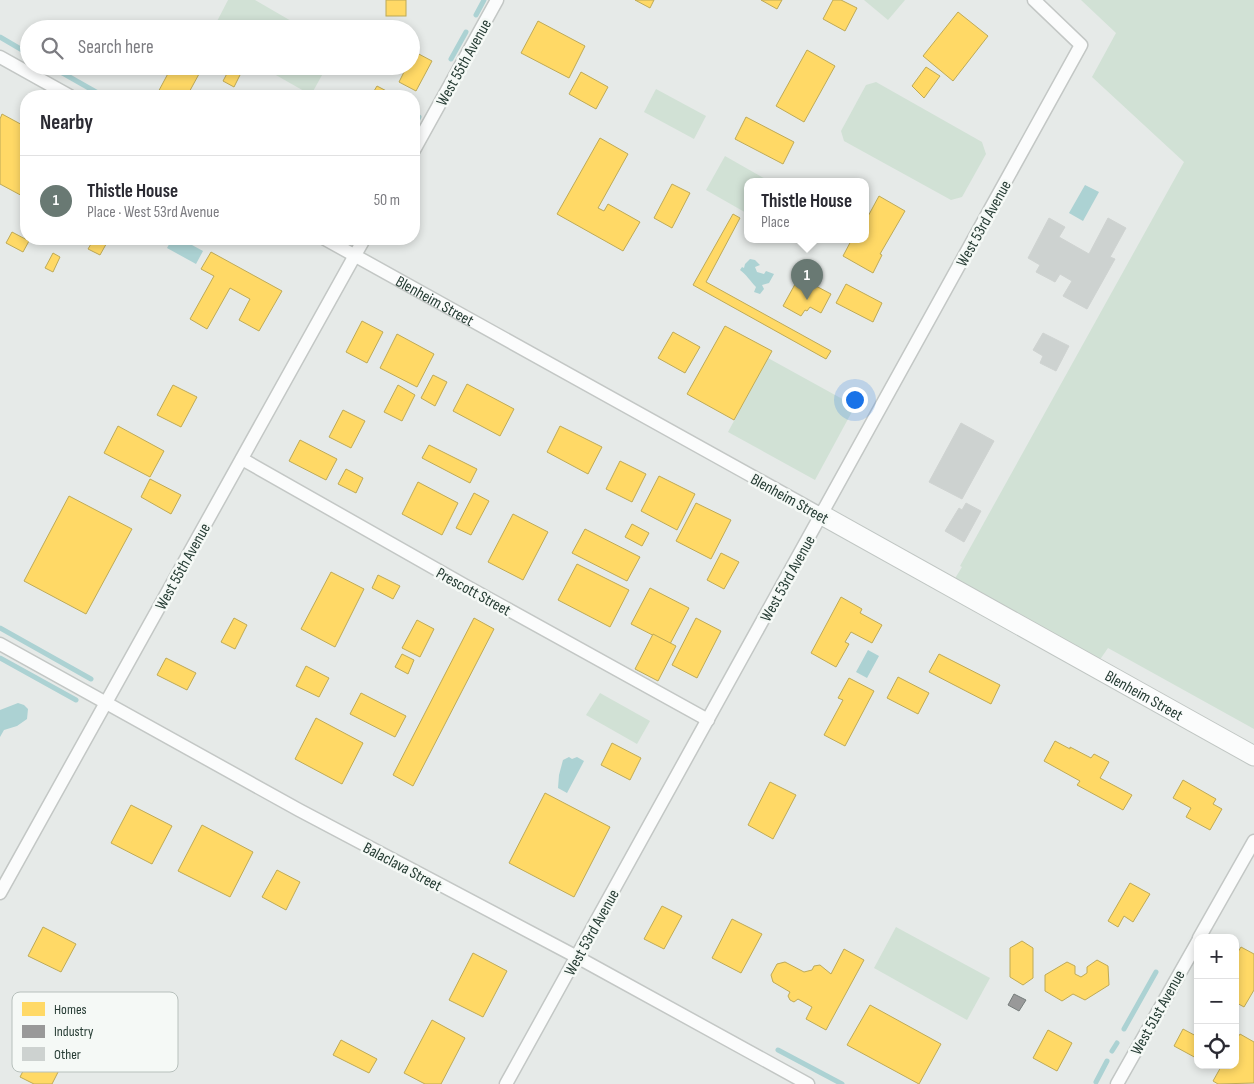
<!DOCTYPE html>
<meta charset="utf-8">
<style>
:root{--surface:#fff;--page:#f2f2f3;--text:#2b2b33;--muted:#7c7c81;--line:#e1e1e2;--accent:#697973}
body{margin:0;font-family:"Sofia Sans Condensed",sans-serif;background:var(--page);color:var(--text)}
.controls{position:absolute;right:15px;bottom:15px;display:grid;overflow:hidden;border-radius:10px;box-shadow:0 2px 8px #0003}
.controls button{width:45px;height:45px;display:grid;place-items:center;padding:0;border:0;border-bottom:1px solid var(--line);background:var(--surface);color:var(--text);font:25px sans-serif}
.you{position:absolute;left:854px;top:399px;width:18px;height:18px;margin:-12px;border:4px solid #fff;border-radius:50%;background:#1a73e8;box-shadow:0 0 0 8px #1a73e833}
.badge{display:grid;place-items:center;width:32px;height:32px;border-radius:50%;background:var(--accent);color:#fff;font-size:16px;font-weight:700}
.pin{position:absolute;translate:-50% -41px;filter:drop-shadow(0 1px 2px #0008)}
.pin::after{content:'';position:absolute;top:26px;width:18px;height:15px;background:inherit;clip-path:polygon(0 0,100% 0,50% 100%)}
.popup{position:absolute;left:744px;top:178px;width:125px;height:65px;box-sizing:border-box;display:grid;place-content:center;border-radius:10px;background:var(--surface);filter:drop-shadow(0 1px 4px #0005);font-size:16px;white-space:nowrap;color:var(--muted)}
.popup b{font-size:19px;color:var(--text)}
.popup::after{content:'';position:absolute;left:50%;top:100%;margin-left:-10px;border:10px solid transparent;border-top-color:var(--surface)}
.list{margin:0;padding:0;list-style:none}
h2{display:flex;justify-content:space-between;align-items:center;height:65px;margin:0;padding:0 20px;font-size:21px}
h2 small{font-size:16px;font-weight:400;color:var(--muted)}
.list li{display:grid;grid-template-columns:32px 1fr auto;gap:15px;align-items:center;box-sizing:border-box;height:90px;padding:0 20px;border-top:1px solid var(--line)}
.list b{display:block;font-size:19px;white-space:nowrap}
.list p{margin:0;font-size:16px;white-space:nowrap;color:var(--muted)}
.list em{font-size:16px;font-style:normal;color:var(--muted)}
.icon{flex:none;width:28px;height:28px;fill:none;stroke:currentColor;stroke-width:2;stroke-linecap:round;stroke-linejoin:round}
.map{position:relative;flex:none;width:1254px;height:1084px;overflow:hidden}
.search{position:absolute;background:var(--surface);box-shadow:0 2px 8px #0003;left:20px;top:20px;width:400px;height:55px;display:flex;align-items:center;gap:12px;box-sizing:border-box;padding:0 18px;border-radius:28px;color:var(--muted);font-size:19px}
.panel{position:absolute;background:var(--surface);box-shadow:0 2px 8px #0003;left:20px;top:90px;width:400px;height:155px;border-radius:20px}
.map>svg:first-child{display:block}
.green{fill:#d1e1d5}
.water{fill:#acd2d3}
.homes{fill:#ffd966;stroke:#beaa57}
.industry{fill:#999;stroke:#767d7b}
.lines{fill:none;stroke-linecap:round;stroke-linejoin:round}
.stream{stroke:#acd2d3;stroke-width:5}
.building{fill:#cdd2d0;stroke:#cfd3d1}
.street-casing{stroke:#c3c7c5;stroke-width:15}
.secondary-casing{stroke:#c0c6c3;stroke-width:21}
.street{stroke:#fbfcfc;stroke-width:12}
.secondary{stroke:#fbfcfc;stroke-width:19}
.labels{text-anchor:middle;stroke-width:5;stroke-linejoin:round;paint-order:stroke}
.street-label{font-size:16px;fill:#263c34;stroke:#f5f9f6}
.key{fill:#f5f9f6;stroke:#b7c0bc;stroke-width:1}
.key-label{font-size:14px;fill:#263c34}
</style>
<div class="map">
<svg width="1254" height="1084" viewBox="0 0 1254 1084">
<rect width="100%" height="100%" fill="#e6eae8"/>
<g class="green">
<polygon points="228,0 255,0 305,29 213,29"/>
<polygon points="864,0 905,0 888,20"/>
<polygon points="1081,0 1254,0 1254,729 1108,648 1099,661 954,580 962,567 960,566 1184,162 1092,77 1116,33"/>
<polygon points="260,66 327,66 311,95"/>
<polygon points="876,82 982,142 986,154 962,197 951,200 844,141 841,131 866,85"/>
<polygon points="656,89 706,116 694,139 644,112"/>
<polygon points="725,156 769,181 748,181 748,214 706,190"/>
<polygon points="768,358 855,406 815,480 728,432"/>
<polygon points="600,693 650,721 637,744 586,715"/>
<polygon points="896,927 990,978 967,1020 874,968"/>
</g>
<g class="water">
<polygon points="1085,185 1099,192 1083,221 1069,213"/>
<polygon points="172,239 181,239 203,251 196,264 167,248"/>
<path d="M750,259L755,260L760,265L755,267L757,272L764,274L766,271L774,274L769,283L762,285L764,289L760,294L754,292L756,287C750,281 747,275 740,270L742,267L744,268L745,264Z"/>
<polygon points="868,650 879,656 867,678 856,672"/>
<polygon points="18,703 24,705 28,709 27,719 17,726 4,730 0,737 0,710"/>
<polygon points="569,757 572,759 577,757 584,761 567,793 558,788 559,775 563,760"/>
</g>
<g class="homes">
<rect x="386" y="0" width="20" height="16"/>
<polygon points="635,0 654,0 650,8"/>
<polygon points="761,0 782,0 777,9"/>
<polygon points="833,0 841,0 857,8 845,31 823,19"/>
<polygon points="958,12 988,36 953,81 923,56"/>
<polygon points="538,21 585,46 569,78 521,53"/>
<polygon points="807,50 835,66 804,122 776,106"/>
<polygon points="415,52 432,61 416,91 399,82 407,66 411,66 411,59"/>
<polygon points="172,66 184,66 199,74 187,96 156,96"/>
<polygon points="203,66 219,66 215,73"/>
<polygon points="231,66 234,66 242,71 234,87 223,81"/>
<polygon points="926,67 940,76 924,98 912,86"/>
<polygon points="581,72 608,87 596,109 569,94"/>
<polygon points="377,86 396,96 371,96"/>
<polygon points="2,114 26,127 26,198 0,184 0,119"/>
<polygon points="746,117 794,142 783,164 735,139"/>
<polygon points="600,138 628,154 598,208 604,211 608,204 640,222 623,251 557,214"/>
<polygon points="672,184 690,193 672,228 654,218"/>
<polygon points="879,196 905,211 880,254 882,255 873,273 843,256 852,239 866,239 866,220"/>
<polygon points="733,214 740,218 706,282 831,351 826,359 693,285"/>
<polygon points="12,232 29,241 23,252 6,243"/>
<polygon points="94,239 109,239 100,255 88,249"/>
<polygon points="211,252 282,291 259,331 239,320 250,299 230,288 207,329 190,319 214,276 201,269"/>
<polygon points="53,253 60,257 53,272 45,268"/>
<polygon points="799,277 831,294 821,313 810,307 807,311 805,310 801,316 783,306"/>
<polygon points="846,284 882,303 873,322 836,303"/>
<polygon points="362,321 383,332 367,363 346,352"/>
<polygon points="725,326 772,351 734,420 687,394"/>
<polygon points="673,332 700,347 685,373 658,358"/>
<polygon points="397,334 434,354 417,387 380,368"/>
<polygon points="433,375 447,382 435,406 421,398"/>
<polygon points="467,384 514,409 500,436 453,411"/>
<polygon points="173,385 197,397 181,427 157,415"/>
<polygon points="398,385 415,395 402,421 384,412"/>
<polygon points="343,410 365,421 351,448 329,437"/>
<polygon points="118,426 164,451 150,477 104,453"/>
<polygon points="560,426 602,447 588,474 547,452"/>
<polygon points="300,440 337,459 326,480 289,461"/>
<polygon points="429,445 477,469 470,483 422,458"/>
<polygon points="620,461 646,474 632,502 606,489"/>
<polygon points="346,469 363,478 356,493 338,484"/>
<polygon points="659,476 695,494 677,530 641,511"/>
<polygon points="150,479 181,495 171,514 141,497"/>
<polygon points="418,482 458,503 442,535 402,514"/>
<polygon points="474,493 489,501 471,535 456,528"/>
<polygon points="69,496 132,529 86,614 24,581"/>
<polygon points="696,503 731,520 711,559 676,541"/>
<polygon points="513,514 548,532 523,580 488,562"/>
<polygon points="632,524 649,533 642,546 625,537"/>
<polygon points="585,529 640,557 627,581 572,553"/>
<polygon points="721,553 739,562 724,589 707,580"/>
<polygon points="577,564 629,590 610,627 558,600"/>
<polygon points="331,572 364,589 335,647 301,629"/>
<polygon points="378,575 400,586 393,599 372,588"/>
<polygon points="650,588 689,608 670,644 631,624"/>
<polygon points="841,597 862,609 860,613 882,625 872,643 851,632 845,642 849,644 836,667 811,653"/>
<polygon points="234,618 247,625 235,649 221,642"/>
<polygon points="474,618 494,629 413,786 393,775"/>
<polygon points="696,618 721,631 697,678 672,665"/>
<polygon points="417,620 434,629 420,657 402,648"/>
<polygon points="653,634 676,646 658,681 635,669"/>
<polygon points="402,654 414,660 408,674 395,667"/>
<polygon points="939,654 1000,685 991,704 929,672"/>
<polygon points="166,658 196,673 187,690 157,675"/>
<polygon points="306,666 329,678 319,697 296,686"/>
<polygon points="898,677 929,693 918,714 887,698"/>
<polygon points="849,678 874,691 845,746 824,735 843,700 838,698"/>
<polygon points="361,693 406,716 395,737 350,714"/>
<polygon points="316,718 363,743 342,784 295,759"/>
<polygon points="1055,741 1070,749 1070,747 1091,758 1094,754 1109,762 1100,778 1132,795 1123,810 1077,785 1080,781 1044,761"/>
<polygon points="612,743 641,758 630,780 601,765"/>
<polygon points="1183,780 1216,799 1213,804 1222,809 1210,830 1186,817 1191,808 1173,798"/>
<polygon points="770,782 796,795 773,839 748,825"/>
<polygon points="545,793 610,827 574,897 509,863"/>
<polygon points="131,805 172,826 152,864 111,843"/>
<polygon points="202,825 253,852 230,897 178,871"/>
<polygon points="277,870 300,882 286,910 262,897"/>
<polygon points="1130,883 1150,894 1133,922 1124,916 1118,927 1108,921"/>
<polygon points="662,906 682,916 664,949 644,939"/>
<polygon points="732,919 762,934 741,973 712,958"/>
<polygon points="43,927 76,944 61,972 28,956"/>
<polygon points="1022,941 1033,948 1033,978 1023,985 1010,977 1010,948"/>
<polygon points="1241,947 1254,954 1254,990 1244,1007 1235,1002 1235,957"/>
<polygon points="844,949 864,960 826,1030 806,1019 812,1007 798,999 794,1002 790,1000 788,996 790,992 773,982 771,975 777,964 785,962 804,972 812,970 814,966 820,965 831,974"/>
<polygon points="473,953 507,971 483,1017 449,1000"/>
<polygon points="1097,960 1108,966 1109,985 1085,1000 1073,994 1062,1001 1045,991 1045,975 1067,962 1075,966 1075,974 1081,977 1087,973 1087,967"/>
<polygon points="57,1005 85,1019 52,1084 34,1084 20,1077"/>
<polygon points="870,1005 941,1044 919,1084 847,1045"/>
<polygon points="432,1020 465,1038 441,1084 425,1084 404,1073"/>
<polygon points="1183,1029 1198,1037 1198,1059 1174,1046"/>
<polygon points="1048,1030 1072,1043 1057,1071 1033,1058"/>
<polygon points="1240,1034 1254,1042 1254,1083 1218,1084 1213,1081 1222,1065 1235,1065 1235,1042"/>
<polygon points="341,1040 377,1059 369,1073 333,1055"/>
</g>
<polygon class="industry" points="1014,994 1026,1000 1019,1011 1008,1005"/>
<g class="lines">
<g class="stream">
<polyline points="476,15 484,0"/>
<polyline points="0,37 29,54"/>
<polyline points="451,59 466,32"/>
<polyline points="59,71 103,96"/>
<polyline points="414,126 419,117"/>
<polyline points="0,628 91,679"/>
<polyline points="0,658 76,700"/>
<polyline points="1124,1029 1156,972"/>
<polyline points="778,1050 842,1084"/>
<polyline points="1112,1051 1117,1043"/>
<polyline points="1096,1082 1107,1061"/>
</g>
</g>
<g class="building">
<polygon points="1049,218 1065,227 1059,237 1089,254 1108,218 1126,228 1110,257 1115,259 1087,309 1063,296 1072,281 1060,274 1055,282 1036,272 1040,265 1028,258"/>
<polygon points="1043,333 1069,346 1056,371 1040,363 1043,356 1033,350"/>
<polygon points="961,423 994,441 962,499 929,482"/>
<polygon points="966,503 981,511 964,542 945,531 959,508 962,510"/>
</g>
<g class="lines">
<g class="street-casing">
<g id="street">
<polyline points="0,57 70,96"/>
<polyline points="414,150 497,0"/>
<path id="s1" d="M325,239L822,515"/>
<polyline points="242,459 464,585 708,720"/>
<polyline points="0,644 299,810 577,957 808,1084"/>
<polyline points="0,893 364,239"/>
<polyline points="1199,938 1254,841"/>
<polyline points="506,1084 1081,45 1034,0"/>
<polyline points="1117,1084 1198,941"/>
</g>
</g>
<g class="secondary-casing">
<g id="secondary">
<path id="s2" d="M822,515L1254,756"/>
</g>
</g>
<use href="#street" class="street"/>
<use href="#secondary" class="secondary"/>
</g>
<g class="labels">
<g class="street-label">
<text transform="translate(463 62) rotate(-61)" y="6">West 55th Avenue</text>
<text transform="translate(983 223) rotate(-61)" y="6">West 53rd Avenue</text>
<text dy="6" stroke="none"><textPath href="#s1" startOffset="126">Blenheim Street</textPath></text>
<text transform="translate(790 498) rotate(29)" y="6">Blenheim Street</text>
<text transform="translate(182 566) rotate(-61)" y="6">West 55th Avenue</text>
<text transform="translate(787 578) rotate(-61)" y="6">West 53rd Avenue</text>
<text transform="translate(474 591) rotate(29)" y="6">Prescott Street</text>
<text dy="6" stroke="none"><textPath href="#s2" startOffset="369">Blenheim Street</textPath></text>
<text transform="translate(403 866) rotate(28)" y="6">Balaclava Street</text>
<text transform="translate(591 932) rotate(-61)" y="6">West 53rd Avenue</text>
<text transform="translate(1157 1012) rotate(-61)" y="6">West 51st Avenue</text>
</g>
</g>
<rect x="12" y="992" width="166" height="80" rx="8" class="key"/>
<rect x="22" y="1002" width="23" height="14" fill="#ffd966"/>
<rect x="22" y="1025" width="23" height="13" fill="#999"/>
<rect x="22" y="1047" width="23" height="14" fill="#cdd2d0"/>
<g class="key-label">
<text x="54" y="1014">Homes</text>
<text x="54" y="1036">Industry</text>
<text x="54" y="1059">Other</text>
</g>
</svg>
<div class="controls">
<button>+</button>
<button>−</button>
<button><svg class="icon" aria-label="locate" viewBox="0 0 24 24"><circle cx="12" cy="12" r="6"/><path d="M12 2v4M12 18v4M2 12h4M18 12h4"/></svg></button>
</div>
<div class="you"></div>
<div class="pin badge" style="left:807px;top:300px">1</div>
<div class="popup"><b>Thistle House</b>Place</div>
<div class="search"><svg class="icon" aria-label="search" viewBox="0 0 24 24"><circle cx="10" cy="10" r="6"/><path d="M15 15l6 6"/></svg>Search here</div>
<section class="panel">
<h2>Nearby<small></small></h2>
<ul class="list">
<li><span class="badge">1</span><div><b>Thistle House</b><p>Place · West 53rd Avenue</p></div><em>50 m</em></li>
</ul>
</section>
</div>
